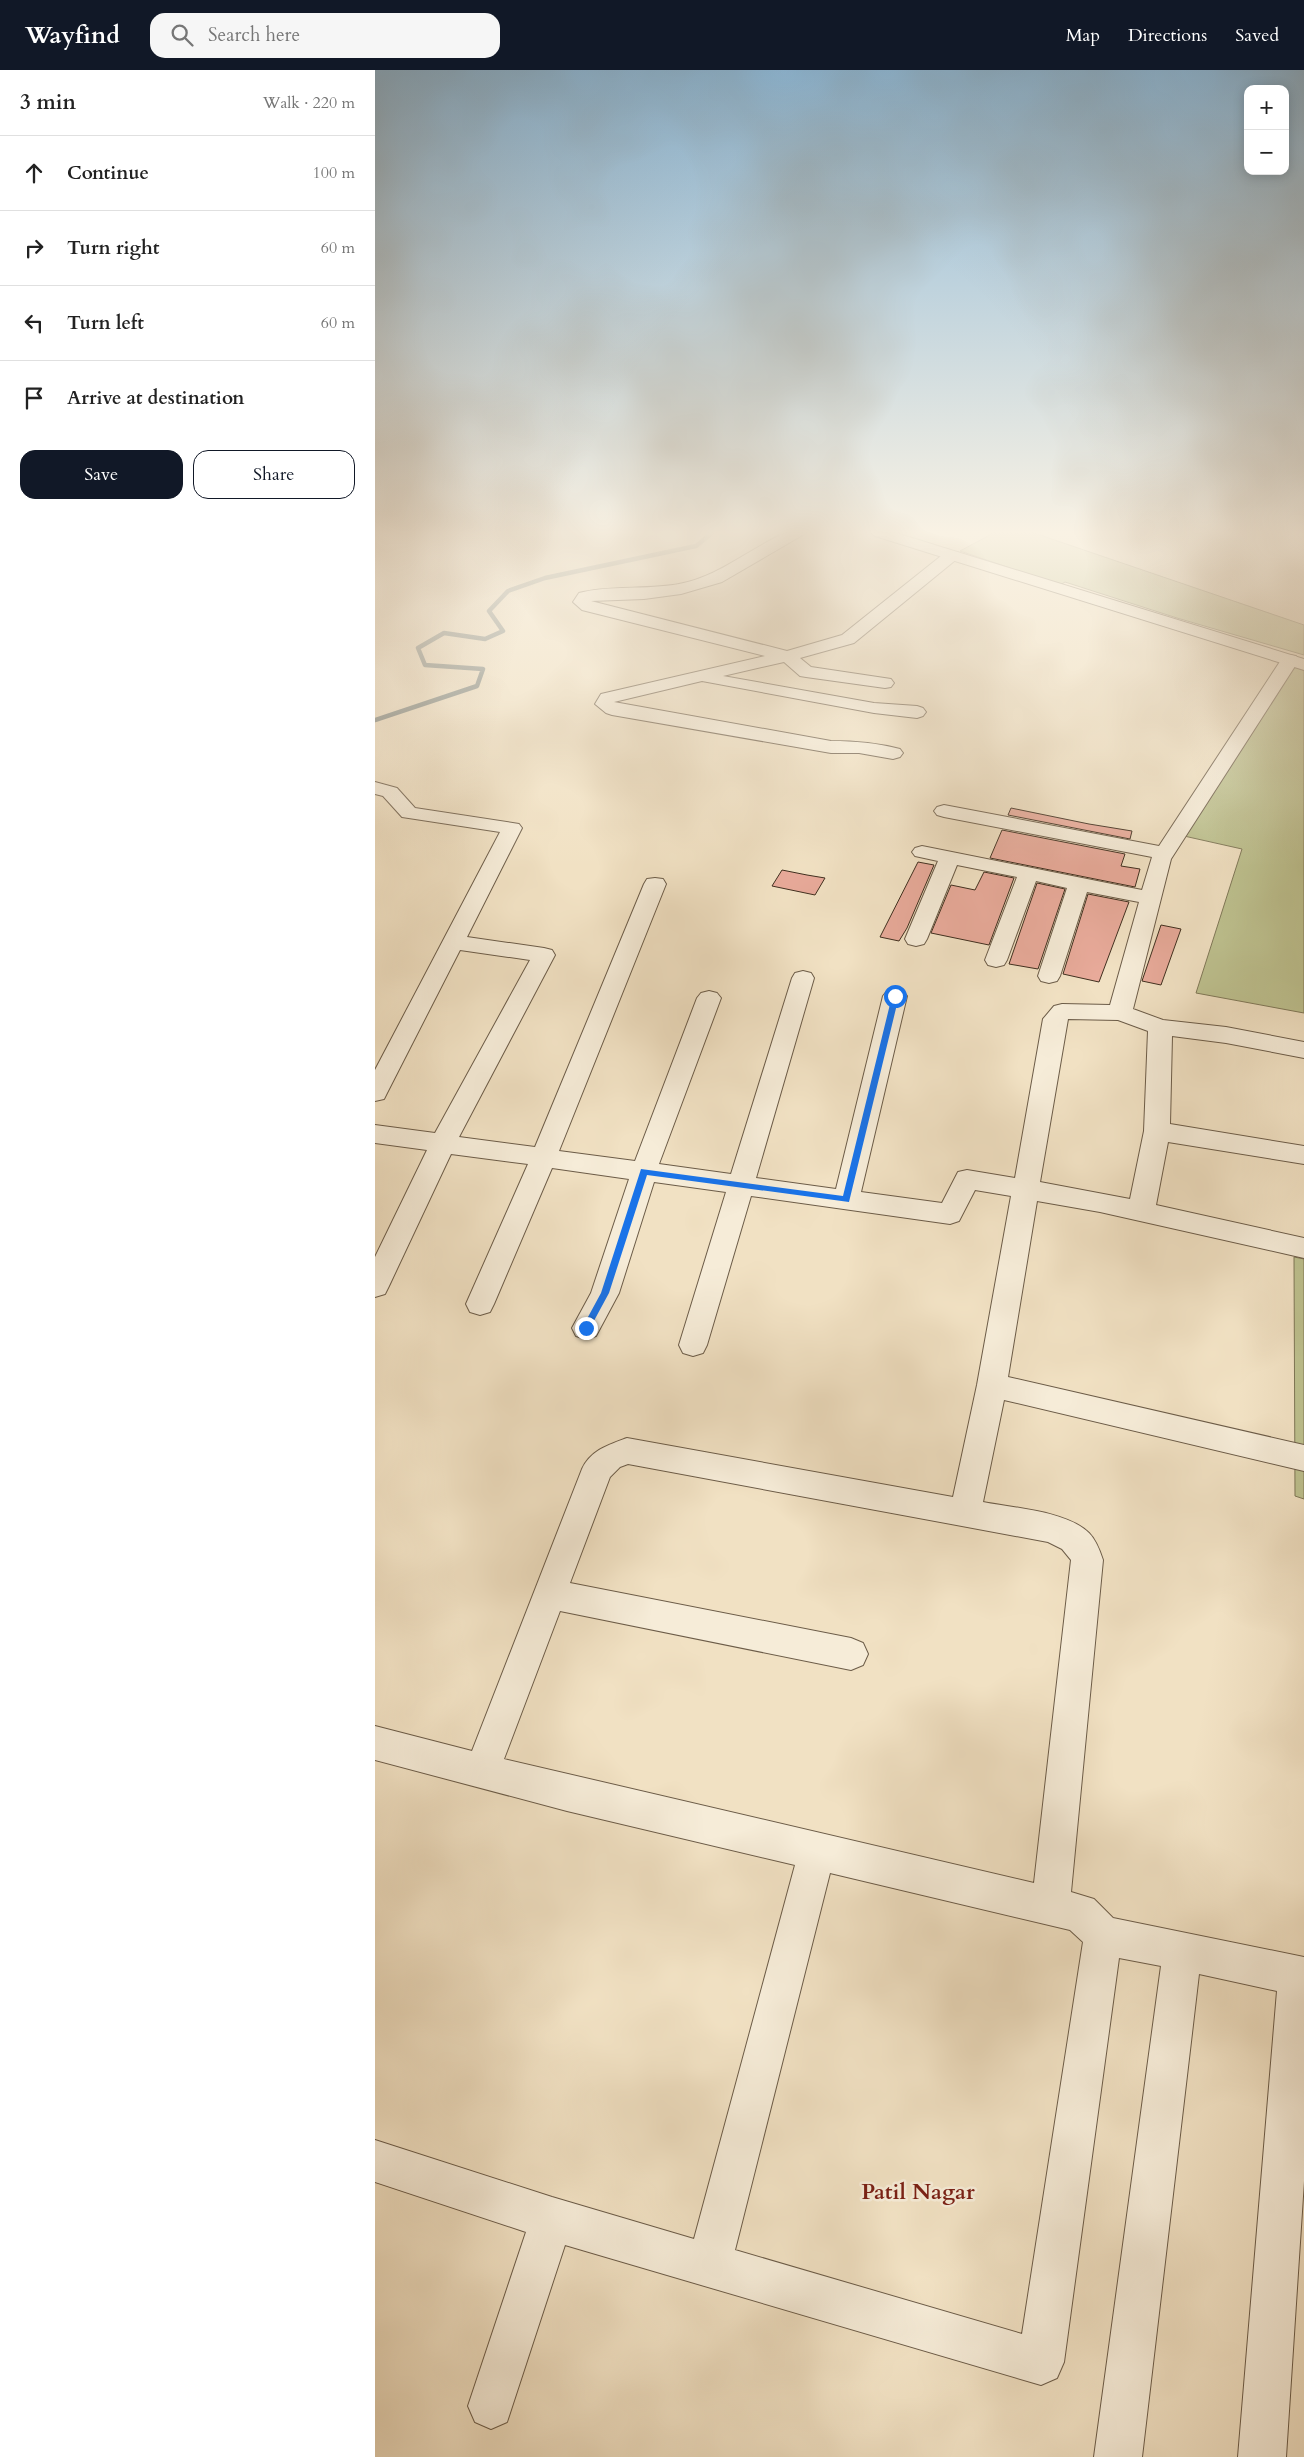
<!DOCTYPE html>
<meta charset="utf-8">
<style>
:root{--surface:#fff;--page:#f6f6f6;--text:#222;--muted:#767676;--line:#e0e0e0;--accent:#111827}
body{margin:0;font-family:Cardo,serif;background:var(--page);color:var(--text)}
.controls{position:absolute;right:15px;top:15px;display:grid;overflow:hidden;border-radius:10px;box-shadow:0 2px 12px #0003}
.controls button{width:45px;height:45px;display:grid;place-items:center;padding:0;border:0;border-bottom:1px solid var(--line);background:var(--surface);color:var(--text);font:25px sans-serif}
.stop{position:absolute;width:15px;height:15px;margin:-11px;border:4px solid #1a73e8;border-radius:50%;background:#fff}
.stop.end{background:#1a73e8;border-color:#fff;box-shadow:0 1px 5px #0008}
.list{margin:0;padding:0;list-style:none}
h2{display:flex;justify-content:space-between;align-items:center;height:65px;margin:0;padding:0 20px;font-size:21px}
h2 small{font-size:16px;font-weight:400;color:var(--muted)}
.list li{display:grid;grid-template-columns:32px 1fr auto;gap:15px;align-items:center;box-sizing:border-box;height:75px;padding:0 20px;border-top:1px solid var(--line)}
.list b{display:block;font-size:19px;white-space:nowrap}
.list em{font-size:16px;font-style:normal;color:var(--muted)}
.actions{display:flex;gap:10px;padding:15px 20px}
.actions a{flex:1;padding:11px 0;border:1px solid var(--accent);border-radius:15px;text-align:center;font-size:18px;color:var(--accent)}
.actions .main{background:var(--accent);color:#fff}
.icon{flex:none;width:28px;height:28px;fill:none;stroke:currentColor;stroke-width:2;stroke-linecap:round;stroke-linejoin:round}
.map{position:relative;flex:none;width:929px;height:2387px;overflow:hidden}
header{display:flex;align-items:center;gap:30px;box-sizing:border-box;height:70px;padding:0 25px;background:var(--accent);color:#fff}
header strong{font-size:24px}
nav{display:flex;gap:28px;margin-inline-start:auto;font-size:18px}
.search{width:350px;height:45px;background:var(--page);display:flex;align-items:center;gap:12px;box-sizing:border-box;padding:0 18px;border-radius:15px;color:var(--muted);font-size:19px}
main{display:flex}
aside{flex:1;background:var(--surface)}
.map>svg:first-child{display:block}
.green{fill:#bec290;stroke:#7f7858}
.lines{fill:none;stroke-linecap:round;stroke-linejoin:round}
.stream{stroke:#7a837e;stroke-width:4.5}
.building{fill:#e8aa9a;stroke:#402f1f}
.minor-casing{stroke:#6c5c48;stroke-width:2}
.tertiary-casing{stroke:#6c5c48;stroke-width:2}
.minor{fill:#f6ecd8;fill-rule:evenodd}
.tertiary{fill:#f6ecd8;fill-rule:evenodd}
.route{fill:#1a73e8}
.labels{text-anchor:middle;stroke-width:5;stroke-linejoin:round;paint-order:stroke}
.near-neighbourhood-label{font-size:22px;font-weight:bold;fill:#7a1f14;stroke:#f6ecd8}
</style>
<header>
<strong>Wayfind</strong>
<div class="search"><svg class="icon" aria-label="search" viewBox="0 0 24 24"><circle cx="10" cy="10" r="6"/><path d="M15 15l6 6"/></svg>Search here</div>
<nav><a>Map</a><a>Directions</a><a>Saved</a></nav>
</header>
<main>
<aside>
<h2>3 min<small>Walk · 220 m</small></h2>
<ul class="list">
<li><svg class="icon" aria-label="ahead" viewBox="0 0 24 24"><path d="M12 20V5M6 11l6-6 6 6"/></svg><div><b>Continue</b></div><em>100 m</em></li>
<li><svg class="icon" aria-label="right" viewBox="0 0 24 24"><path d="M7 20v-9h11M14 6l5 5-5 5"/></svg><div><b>Turn right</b></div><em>60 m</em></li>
<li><svg class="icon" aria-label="left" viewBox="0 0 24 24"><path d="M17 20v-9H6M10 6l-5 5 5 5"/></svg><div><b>Turn left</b></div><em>60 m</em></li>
<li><svg class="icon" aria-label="arrive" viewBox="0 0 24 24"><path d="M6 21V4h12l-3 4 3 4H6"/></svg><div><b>Arrive at destination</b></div></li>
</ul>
<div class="actions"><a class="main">Save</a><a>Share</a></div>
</aside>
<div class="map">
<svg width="929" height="2387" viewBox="0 0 929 2387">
<rect width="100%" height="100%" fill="#f1e1c3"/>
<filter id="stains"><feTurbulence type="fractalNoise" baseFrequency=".004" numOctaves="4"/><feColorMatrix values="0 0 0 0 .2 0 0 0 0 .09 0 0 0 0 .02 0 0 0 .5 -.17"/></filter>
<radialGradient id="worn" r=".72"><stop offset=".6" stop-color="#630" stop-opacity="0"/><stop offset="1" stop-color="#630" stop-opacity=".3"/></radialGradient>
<g class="green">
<polygon points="613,463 659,463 929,555 929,585 802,548 690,512 685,515 585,481 615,465"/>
<polygon points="916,594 929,597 929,943 821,923 867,779 809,766"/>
<polygon points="919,1187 929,1189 929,1429 920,1426"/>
</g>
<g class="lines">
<polyline class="stream" points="0,650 102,616 108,599 50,595 43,578 69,563 110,569 128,561 114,541 133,521 170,508 321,476 337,463"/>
</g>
<g class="building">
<polygon points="636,738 714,754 757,761 755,769 633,745"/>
<polygon points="627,760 750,784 746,796 765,799 760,817 615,788"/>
<polygon points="543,792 559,795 532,858 524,871 505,867"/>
<polygon points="407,800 432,805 450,808 440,825 397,816"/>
<polygon points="609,802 639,808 614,875 556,863 576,815 600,820"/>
<polygon points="662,813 690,819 663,899 634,894"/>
<polygon points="713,824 754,832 724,912 688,904"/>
<polygon points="786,855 806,859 786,915 767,911"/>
</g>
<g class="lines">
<g class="minor-casing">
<g id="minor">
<path d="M410,463H431L347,512L306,524L269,529L216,531L412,581L467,565L571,482H583L585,485L583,488L479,573L425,588L436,597L516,609L519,613L516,617L510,618L431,607L425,606L409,592L348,606L499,633L542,636L548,638L551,642L548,646L542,648L499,643L327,611L239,632L456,671C480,671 502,673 525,679L528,683L525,687L518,689L484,683H456L237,645L231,643L220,634L226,624L390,586L207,540L198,532L204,523C233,515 272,520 304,514C343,507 374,479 410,463Z"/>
<path d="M915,585L921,586L924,590L796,789L758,939L788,950L851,957L929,972V988L851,973L797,966L795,1054L929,1076V1094L793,1072L781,1135L929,1168V1188L725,1142L662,1131L633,1307L929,1375V1401L629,1330L608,1432C638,1438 692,1441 714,1463C721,1470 725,1481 728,1490L696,1822L719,1829L738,1848L929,1887V2111L911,2387H863L902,1921L824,1904L767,2387H719L786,1896L744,1888L689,2292L682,2308L666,2315L190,2175L132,2352L116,2359L100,2352L93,2336L151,2162L0,2112V2070L177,2127L319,2169L420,1795L192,1741L0,1690V1656L97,1681L207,1399C216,1380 233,1375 252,1368L578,1427L602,1315L636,1126L600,1120L584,1151L575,1154L376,1126L332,1275L328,1283L318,1286L308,1283L304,1275L351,1122L279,1112L244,1223L221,1266L211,1269L201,1266L197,1258L216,1223L254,1109L177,1098L119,1234L115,1242L105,1245L95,1242L91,1234L153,1094L76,1084L14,1216L10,1224L0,1227V1187L52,1080L0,1073V1055L60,1063L155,890L85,880L12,1023L9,1029L0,1031V1000L125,762L27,747L8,726L0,724V712L22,718L40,738L144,754L147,758L92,867L169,878L177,880L180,885L84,1067L160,1077L269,814L272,809L280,808L288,809L291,814L184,1081L260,1091L322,928L326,923L334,921L342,923L346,928L284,1094L356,1104L417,908L420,903L428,901L436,903L439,908L381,1108L461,1119L508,926L512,921L520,919L528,921L532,926L486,1122L567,1133L583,1102L592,1100L640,1108L668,949L679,936L687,934L735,935L764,832L712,822L685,906L682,911L674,913L666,911L663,906L692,818L661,811L632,890L629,895L621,897L613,895L610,890L642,807L582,795L552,869L549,874L541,876L533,874L530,869L563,791L540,786L537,782L540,778L547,776L767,820L777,787L569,747L562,745L559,741L562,737L569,735L784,776L906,590L909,586ZM693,949L743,950L773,961L769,1061L755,1129L665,1112ZM253,1394L673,1472L687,1479L696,1490L659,1813L129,1689L185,1541L476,1600L488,1595L493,1584L488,1573L476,1568L195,1513L235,1407L245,1397ZM455,1803L695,1860L708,1872L647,2264L360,2180Z"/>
</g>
</g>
<g class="tertiary-casing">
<polygon id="tertiary" points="497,463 521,463 929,589 929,600 500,466"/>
</g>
<use href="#minor" class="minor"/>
<use href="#tertiary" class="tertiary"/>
</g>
<linearGradient id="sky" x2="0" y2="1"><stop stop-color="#8bb7d7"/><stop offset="0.58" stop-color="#f9f2e4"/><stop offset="1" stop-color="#f9f2e4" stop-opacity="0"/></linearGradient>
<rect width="929" height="797" fill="url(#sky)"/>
<polygon class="route" points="520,923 524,926 474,1132 272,1105 234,1223 214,1260 208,1260 207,1258 226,1223 266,1099 468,1126 517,926"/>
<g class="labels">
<g class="near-neighbourhood-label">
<text x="543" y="2129">Patil Nagar</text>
</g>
</g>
<rect width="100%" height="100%" filter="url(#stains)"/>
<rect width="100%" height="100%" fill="url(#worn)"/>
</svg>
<div class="controls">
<button>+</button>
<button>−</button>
</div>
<div class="stop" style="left:520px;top:926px"></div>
<div class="stop end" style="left:211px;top:1258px"></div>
</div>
</main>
